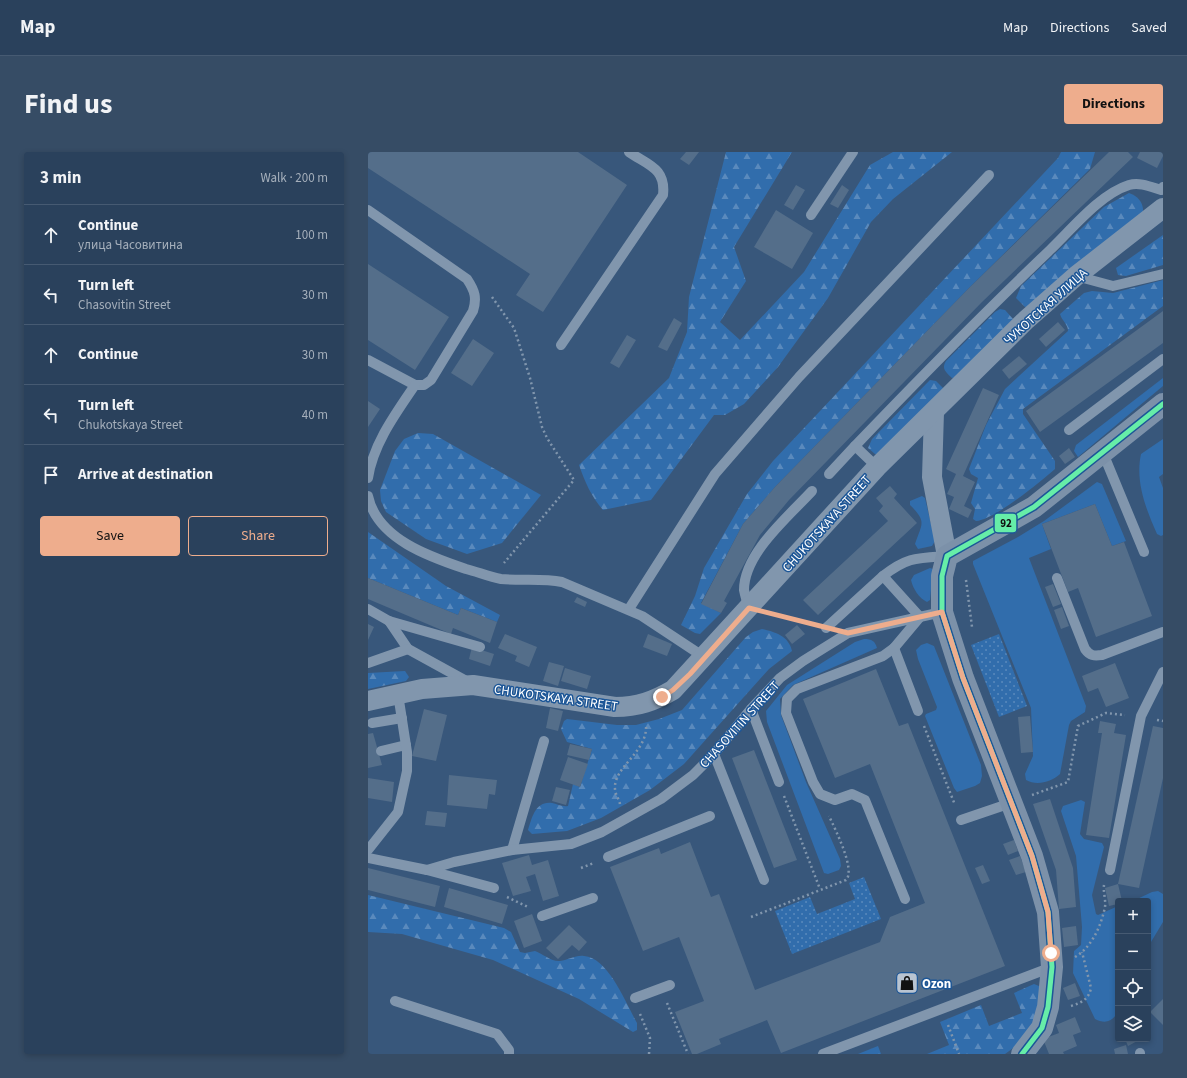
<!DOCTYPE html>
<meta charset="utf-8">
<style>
:root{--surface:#2a415c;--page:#364c65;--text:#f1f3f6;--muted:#a5afbb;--line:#465a72;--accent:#eead8d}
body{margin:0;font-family:"Source Sans 3",sans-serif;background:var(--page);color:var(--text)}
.controls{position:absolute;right:12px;bottom:12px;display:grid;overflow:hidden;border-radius:4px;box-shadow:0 2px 6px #0003}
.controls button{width:36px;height:36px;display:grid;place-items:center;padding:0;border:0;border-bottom:1px solid var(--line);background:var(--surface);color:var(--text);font:20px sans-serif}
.stop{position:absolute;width:12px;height:12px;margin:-9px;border:3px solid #eead8d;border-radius:50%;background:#fff}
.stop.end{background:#eead8d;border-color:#fff;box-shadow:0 1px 4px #0008}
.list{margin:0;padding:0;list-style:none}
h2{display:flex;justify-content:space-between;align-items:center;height:52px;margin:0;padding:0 16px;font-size:17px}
h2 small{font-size:13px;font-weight:400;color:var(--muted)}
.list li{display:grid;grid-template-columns:26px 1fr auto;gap:12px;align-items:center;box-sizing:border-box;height:60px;padding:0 16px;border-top:1px solid var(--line)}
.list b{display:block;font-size:15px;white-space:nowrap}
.list p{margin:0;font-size:13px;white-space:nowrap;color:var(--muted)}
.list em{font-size:13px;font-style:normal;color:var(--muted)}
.actions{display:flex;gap:8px;padding:12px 16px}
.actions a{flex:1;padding:9px 0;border:1px solid var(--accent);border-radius:4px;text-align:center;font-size:14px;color:var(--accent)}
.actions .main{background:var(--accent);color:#111}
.icon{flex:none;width:22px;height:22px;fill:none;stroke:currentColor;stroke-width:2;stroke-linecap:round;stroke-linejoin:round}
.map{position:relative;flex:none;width:795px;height:902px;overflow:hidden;border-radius:4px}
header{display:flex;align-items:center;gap:24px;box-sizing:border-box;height:56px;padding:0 20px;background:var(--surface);border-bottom:1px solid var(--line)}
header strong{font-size:19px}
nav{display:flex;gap:22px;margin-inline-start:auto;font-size:14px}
.intro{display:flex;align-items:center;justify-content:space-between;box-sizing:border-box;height:96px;padding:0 24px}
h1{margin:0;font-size:28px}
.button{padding:10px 18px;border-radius:4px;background:var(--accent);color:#111;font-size:14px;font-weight:700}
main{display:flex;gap:24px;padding:0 24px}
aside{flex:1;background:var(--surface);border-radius:4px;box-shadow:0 2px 6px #0003}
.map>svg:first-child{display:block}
.grass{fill:#316dac}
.forest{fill:url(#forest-firs)}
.park{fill:url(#park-dots)}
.building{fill:#546e8a}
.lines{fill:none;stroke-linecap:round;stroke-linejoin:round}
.path{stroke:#8196ad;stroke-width:2.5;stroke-dasharray:2 3;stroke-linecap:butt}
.lane{stroke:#8196ad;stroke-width:10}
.street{stroke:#8196ad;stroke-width:20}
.secondary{stroke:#7c91a9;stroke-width:22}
.bus-1-casing{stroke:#1c5697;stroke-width:8}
.bus-1{stroke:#66eda8;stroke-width:5}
.route{stroke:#eead8d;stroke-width:5}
.labels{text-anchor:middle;stroke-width:3;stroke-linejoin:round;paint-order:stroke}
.street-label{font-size:13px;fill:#fff;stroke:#1c5697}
.poi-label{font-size:13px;font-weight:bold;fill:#fff;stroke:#1c5697;text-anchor:start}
.line-badge{stroke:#1c5697;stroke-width:1.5}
.pale-badge-label{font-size:11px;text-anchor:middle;font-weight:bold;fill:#111}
</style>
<header>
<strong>Map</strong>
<nav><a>Map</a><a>Directions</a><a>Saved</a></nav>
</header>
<div class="intro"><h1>Find us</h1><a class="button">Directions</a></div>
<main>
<aside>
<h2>3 min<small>Walk · 200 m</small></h2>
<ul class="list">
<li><svg class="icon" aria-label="ahead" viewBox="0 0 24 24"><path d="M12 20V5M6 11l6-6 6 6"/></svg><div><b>Continue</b><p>улица Часовитина</p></div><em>100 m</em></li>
<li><svg class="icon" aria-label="left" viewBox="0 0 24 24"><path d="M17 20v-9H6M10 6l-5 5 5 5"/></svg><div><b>Turn left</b><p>Chasovitin Street</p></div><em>30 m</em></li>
<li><svg class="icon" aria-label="ahead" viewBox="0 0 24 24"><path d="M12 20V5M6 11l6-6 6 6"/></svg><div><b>Continue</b></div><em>30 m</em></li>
<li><svg class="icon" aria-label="left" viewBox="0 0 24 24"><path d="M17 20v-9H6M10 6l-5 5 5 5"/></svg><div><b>Turn left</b><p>Chukotskaya Street</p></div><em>40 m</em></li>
<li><svg class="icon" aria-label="arrive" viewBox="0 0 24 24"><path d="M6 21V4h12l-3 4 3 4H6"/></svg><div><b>Arrive at destination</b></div></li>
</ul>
<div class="actions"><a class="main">Save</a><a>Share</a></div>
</aside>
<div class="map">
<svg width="795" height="902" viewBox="0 0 795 902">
<defs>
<pattern id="forest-firs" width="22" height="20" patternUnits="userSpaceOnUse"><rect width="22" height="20" fill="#316dac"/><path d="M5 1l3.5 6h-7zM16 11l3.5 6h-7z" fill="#5a8abd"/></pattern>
<pattern id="park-dots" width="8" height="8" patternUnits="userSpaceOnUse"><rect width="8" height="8" fill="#316dac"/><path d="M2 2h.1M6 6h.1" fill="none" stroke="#5a8abd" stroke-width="1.8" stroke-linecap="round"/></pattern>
</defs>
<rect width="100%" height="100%" fill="#38577b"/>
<g class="grass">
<polygon points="795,226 795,234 710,305 706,299 708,293"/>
<path d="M795,287V322L791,325L795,336V383L793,384L789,382C778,357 767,330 773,302Z"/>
<path d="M729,330L734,332L758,389L744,394L727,352L674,372L683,397L661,406L718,554L717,560L703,569L701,573L692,622C683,630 669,634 658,628L657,622L665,604L663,556L605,412V409L650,385L676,369Z"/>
<path d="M554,344L557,346L567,389L564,394L550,397L547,392C554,371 559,370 542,353V349Z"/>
<path d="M562,416L565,417L562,448L559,450C551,446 545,437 543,428L546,423Z"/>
<path d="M496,487C504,487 507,489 509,496L425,533L412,547L413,563L438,630L472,707L473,714L471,718L460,722L456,721L399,570L398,559L419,533L487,490Z"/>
<polygon points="559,491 566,494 613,613 614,624 612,631 607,634 589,640 586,636 557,564 558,562 568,558 569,555 550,507 548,498 553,493"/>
<path d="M713,648L717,650L712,682L716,687L734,691L736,695L724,743L728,762L730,763L750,754V860C744,870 737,872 727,867L705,821L706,799L713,793L714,775L708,704L693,659L695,654Z"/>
<polygon points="790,739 795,742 795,770 780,795 780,749 765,749 784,740"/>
</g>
<g class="forest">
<path d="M358,0H424L366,95L378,129L352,170L372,188L436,120L502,13L525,0H584L525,47L503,70L460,146L410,215L376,252L357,263H346L283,348L235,358C223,344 217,330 211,313L301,226L319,180L321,145Z"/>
<polygon points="693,0 727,0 722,17 601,136 407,335 375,372 333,451 353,461 332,482 327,481 313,473 327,444 336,416 379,342 405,309 690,6"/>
<path d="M761,41C770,44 776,51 775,61L663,154L657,155L648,146L653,134L736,55Z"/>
<polygon points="795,83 795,113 758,124 750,123 748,116"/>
<path d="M795,128V154L655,257V262L687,309V317C672,330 626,368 608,369L605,367L607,357L603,351L610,326L603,322L601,317L618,273L637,237L700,179C700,172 694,169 692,162L716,141L724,139L745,141Z"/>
<path d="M632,157L637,158L645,167L590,225L584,226C578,220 573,217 578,209L627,160Z"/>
<polygon points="562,228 568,229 576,237 511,302 507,302 500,296 504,287"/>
<polygon points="50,281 65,282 173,343 134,391 99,402 58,387 18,360 13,349 12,338 27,299 36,287"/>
<polygon points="0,380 78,434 132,463 129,470 93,456 90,463 0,426"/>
<path d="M394,477C407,480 421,484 424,499L401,517L316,612L282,638L233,666L199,679L164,682L160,678C164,666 167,649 184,651C189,652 194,655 200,654L205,632L212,635L224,597L199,590L193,577L196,569L199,567L249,573H268L291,567L314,558L378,485L385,480Z"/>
<polygon points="37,519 41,525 38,529 0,537 0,521"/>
<path d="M0,743L136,776L143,780L152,800L157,801L167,799C175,802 184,810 192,809C201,808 207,803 216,804C241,806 258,852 269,871V878L265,880L211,847L125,808L34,782L0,780Z"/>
<path d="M666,832L671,834C674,860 660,887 637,902H559L581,893L572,870L613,853L621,874L654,861L646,841Z"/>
<polygon points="510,894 513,902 490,902"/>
</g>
<g class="park">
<polygon points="631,482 659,554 631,565 603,493"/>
<polygon points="496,725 513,767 424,802 407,759 442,745 449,762 487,747 481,731"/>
</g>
<g class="building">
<polygon points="0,0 210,0 259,33 175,160 148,143 162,122 0,16"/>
<polygon points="318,0 331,0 321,13 312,7"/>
<polygon points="741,0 760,0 765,5 614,150 421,348 392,383 356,449 359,451 353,461 333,452 375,372 407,335 601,136"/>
<polygon points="772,0 795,0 795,4 789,16 769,6"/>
<polygon points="428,33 437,38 425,58 416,53"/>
<polygon points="474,33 481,38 470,56 462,52"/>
<polygon points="408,58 445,81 424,117 386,95"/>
<polygon points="0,112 81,165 47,218 0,188"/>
<polygon points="795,159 795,191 672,280 658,259"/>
<polygon points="306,166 314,171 299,199 290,195"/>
<polygon points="690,170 697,178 678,195 671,187"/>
<polygon points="259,183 268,188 251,216 242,211"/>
<polygon points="105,187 126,201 104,234 83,221"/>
<polygon points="651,204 659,212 641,227 634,218"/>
<polygon points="615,236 631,243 595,324 607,330 596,354 604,358 600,366 581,357 586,345 579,342 588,322 578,317"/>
<polygon points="0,249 12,257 0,275"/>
<polygon points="701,296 707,305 697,312 691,304"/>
<polygon points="522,334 529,342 526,346 549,371 450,463 435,448 520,369 511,359 515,354 508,346"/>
<polygon points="727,352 744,394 756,390 784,464 728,485 710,436 700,440 674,372"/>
<polygon points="0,426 90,463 93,456 129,470 122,491 85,476 83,482 0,447"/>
<polygon points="685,432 693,452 685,455 677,435"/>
<polygon points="209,445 219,450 217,455 206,450"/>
<polygon points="694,455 701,474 693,477 686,458"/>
<polygon points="0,472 6,475 0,488"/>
<polygon points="429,473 437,482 424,492 417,483"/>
<polygon points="137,482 169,495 161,515 147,509 149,504 130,496"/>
<polygon points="280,482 304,492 299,504 275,495"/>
<polygon points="104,495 126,502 122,514 101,507"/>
<polygon points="181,510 196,514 190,534 175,529"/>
<polygon points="747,511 761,546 738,555 730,536 720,540 714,524"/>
<polygon points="197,516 223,524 219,537 193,529"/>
<polygon points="508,517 531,574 540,571 637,814 413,901 399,868 351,887 353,892 329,902 324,902 307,860 336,849 311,785 275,799 242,715 291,696 293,702 322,690 343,745 351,742 387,838 512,790 522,765 557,751 502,612 467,626 435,547"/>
<polygon points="182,556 195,559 190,579 178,576"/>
<polygon points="56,557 79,563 68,609 44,604"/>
<polygon points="662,564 665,600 653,601 650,565"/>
<polygon points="732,569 748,572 746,581 758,583 741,686 718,683 734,581 730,581"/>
<polygon points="785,574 795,576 795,626 771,736 750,732"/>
<polygon points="5,581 14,613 0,616 0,582"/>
<polygon points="202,592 224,597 221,608 199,603"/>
<polygon points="386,598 429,708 406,716 364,606"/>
<polygon points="200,605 220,612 212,635 192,628"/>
<polygon points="81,623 129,628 127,643 121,642 119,657 79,653"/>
<polygon points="0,626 26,630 24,650 0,646"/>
<polygon points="188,635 202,638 198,653 184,649"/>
<polygon points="682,647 705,716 708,755 691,757 688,718 665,652"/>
<polygon points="59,659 79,661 77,675 57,673"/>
<polygon points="646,688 650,699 640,703 635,692"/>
<polygon points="161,703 164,713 180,708 191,744 175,749 167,722 158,725 163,739 145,744 134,711"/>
<polygon points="652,704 658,720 648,723 641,708"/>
<polygon points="615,713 622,729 614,732 607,716"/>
<polygon points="0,716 72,734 67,755 0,738"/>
<polygon points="750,732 754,749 750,749 750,752 741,754 737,736"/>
<polygon points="81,736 140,753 134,772 76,755"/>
<polygon points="164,762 174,789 156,796 146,769"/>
<polygon points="201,773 219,790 211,799 204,793 190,807 178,796"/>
<polygon points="708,774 710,793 696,795 694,776"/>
<polygon points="707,831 712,844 700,848 695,836"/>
<polygon points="795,847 795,873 782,860"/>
<polygon points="707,865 713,880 705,883 709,894 695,900 696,902 681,902 675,887 691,881 688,873"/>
<polygon points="757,887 773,887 760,894"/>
<polygon points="758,893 760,902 747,902 746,897"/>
</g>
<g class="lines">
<g class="path">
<polyline points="124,145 146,176 162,226 174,275 179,286 206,328 136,411"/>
<polyline points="598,428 604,475"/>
<polyline points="403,462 443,472"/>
<polyline points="789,568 795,569"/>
<polyline points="556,574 587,653"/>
<polyline points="664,643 700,630 710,574 738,561 757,563"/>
<polyline points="416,644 452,737"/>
<path d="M252,652C251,647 247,642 247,637C245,615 280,600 278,573"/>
<polyline points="213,716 226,711"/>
<polyline points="139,745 160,755"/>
<path d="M383,765L478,728C488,718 467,677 461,664"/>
<path d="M707,805C724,795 733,774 737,755C738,748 735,740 736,733"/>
<polyline points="299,851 320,902"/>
<path d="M703,854C713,851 721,847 723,836L714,800"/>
<polyline points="272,862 282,886 281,902"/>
<polyline points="580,873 591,902"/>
</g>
<g class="lane">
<path d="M0,58L99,127C107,139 109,146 105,159L63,228L56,233H47L0,208"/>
<polyline points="443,63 485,0"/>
<polyline points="708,124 745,134 795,122"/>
<path d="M193,193L295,43C298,16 280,13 261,0"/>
<polyline points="701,278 795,207"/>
<polyline points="735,301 776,400"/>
<path d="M509,315L487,294C551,227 615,162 682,98C704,77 732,42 761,33C772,30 783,35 793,38L795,35"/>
<polyline points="461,322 487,294"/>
<path d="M0,326C5,292 28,261 47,233"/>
<path d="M0,344C9,387 62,405 98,417C110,420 121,425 133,427C154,429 174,426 194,430L274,464L336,505"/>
<path d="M689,426L717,497C722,504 726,504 734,503L795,480"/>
<path d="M381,456C379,450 377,443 376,438C376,401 421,364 444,339"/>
<polyline points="0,457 21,469 112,495"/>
<polyline points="261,457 347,322 431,225 621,23"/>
<polyline points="21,469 40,497 100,530"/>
<polyline points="458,476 515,424"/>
<polyline points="526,496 550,559"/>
<polyline points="0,511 40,497"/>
<polyline points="383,557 411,630"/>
<polyline points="4,571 34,566"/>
<polyline points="13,599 38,593"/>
<polyline points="346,602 396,728"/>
<polyline points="593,668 643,651"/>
<polyline points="0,698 30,660 39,619 39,600 30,542"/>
<polyline points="144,698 176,589"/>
<polyline points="240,705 342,664"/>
<polyline points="0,706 59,718 86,710 144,698 203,692 234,680 293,647 325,623 346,602 383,557 412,526 435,509 480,481 574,460"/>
<polyline points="59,718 126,736"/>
<polyline points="742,718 773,564 795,520"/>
<path d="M537,747L497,648L484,642L467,648L452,642L445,630L418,561L419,547L429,537L515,504L526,496L552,465L515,424C539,405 549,406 579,404"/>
<polyline points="174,764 225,746"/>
<polyline points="267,846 302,833"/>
<polyline points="27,849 129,882 141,898 141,902"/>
<polyline points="772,901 772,902"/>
<polyline points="455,902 684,815"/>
</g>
<g class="street">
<polyline points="566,260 564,325 579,404"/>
<path d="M0,549L54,537L105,533L247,555C270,555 286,549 305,538L509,315L658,168L708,124L795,56"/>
</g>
<polyline class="secondary" points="654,902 674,876 680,855 684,815 680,760 664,704 595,526 574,460 574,424 579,404 666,355 795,252"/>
<g class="bus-1-casing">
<polyline id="bus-1" points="654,902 674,876 680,855 684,815 680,760 664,704 595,526 574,460 574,424 579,404 666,355 795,252"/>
</g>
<use href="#bus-1" class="bus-1"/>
</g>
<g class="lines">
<polyline class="route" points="294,545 305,538 322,522 381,456 480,481 574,460 595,526 664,704 680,760 683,801"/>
</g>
<defs>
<g id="shop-square" transform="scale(1.15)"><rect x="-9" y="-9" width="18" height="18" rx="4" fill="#b9c4d1" stroke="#1c5697"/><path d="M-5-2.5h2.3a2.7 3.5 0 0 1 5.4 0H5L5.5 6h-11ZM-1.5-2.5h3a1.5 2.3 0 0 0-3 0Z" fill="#111"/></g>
</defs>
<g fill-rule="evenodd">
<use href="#shop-square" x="539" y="831"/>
</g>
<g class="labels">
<g class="street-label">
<text transform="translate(677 154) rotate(-42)" y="5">ЧУКОТСКАЯ УЛИЦА</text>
<text transform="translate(458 371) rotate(-48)" y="5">CHUKOTSKAYA STREET</text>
<text transform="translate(188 545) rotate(8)" y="5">CHUKOTSKAYA STREET</text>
<text transform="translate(371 572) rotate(-48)" y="5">CHASOVITIN STREET</text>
</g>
<g class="poi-label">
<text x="554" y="836">Ozon</text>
</g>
</g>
<rect class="line-badge" x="626" y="361" width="23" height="20" rx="4" fill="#66eda8"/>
<g class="pale-badge-label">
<text x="638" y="375">92</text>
</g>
</svg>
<div class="controls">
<button>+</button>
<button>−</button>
<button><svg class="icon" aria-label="locate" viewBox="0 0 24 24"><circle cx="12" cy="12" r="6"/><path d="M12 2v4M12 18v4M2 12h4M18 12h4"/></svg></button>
<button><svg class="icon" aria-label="layers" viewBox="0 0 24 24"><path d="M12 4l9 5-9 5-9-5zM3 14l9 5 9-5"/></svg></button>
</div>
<div class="stop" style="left:683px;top:801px"></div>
<div class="stop end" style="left:294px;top:545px"></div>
</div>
</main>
